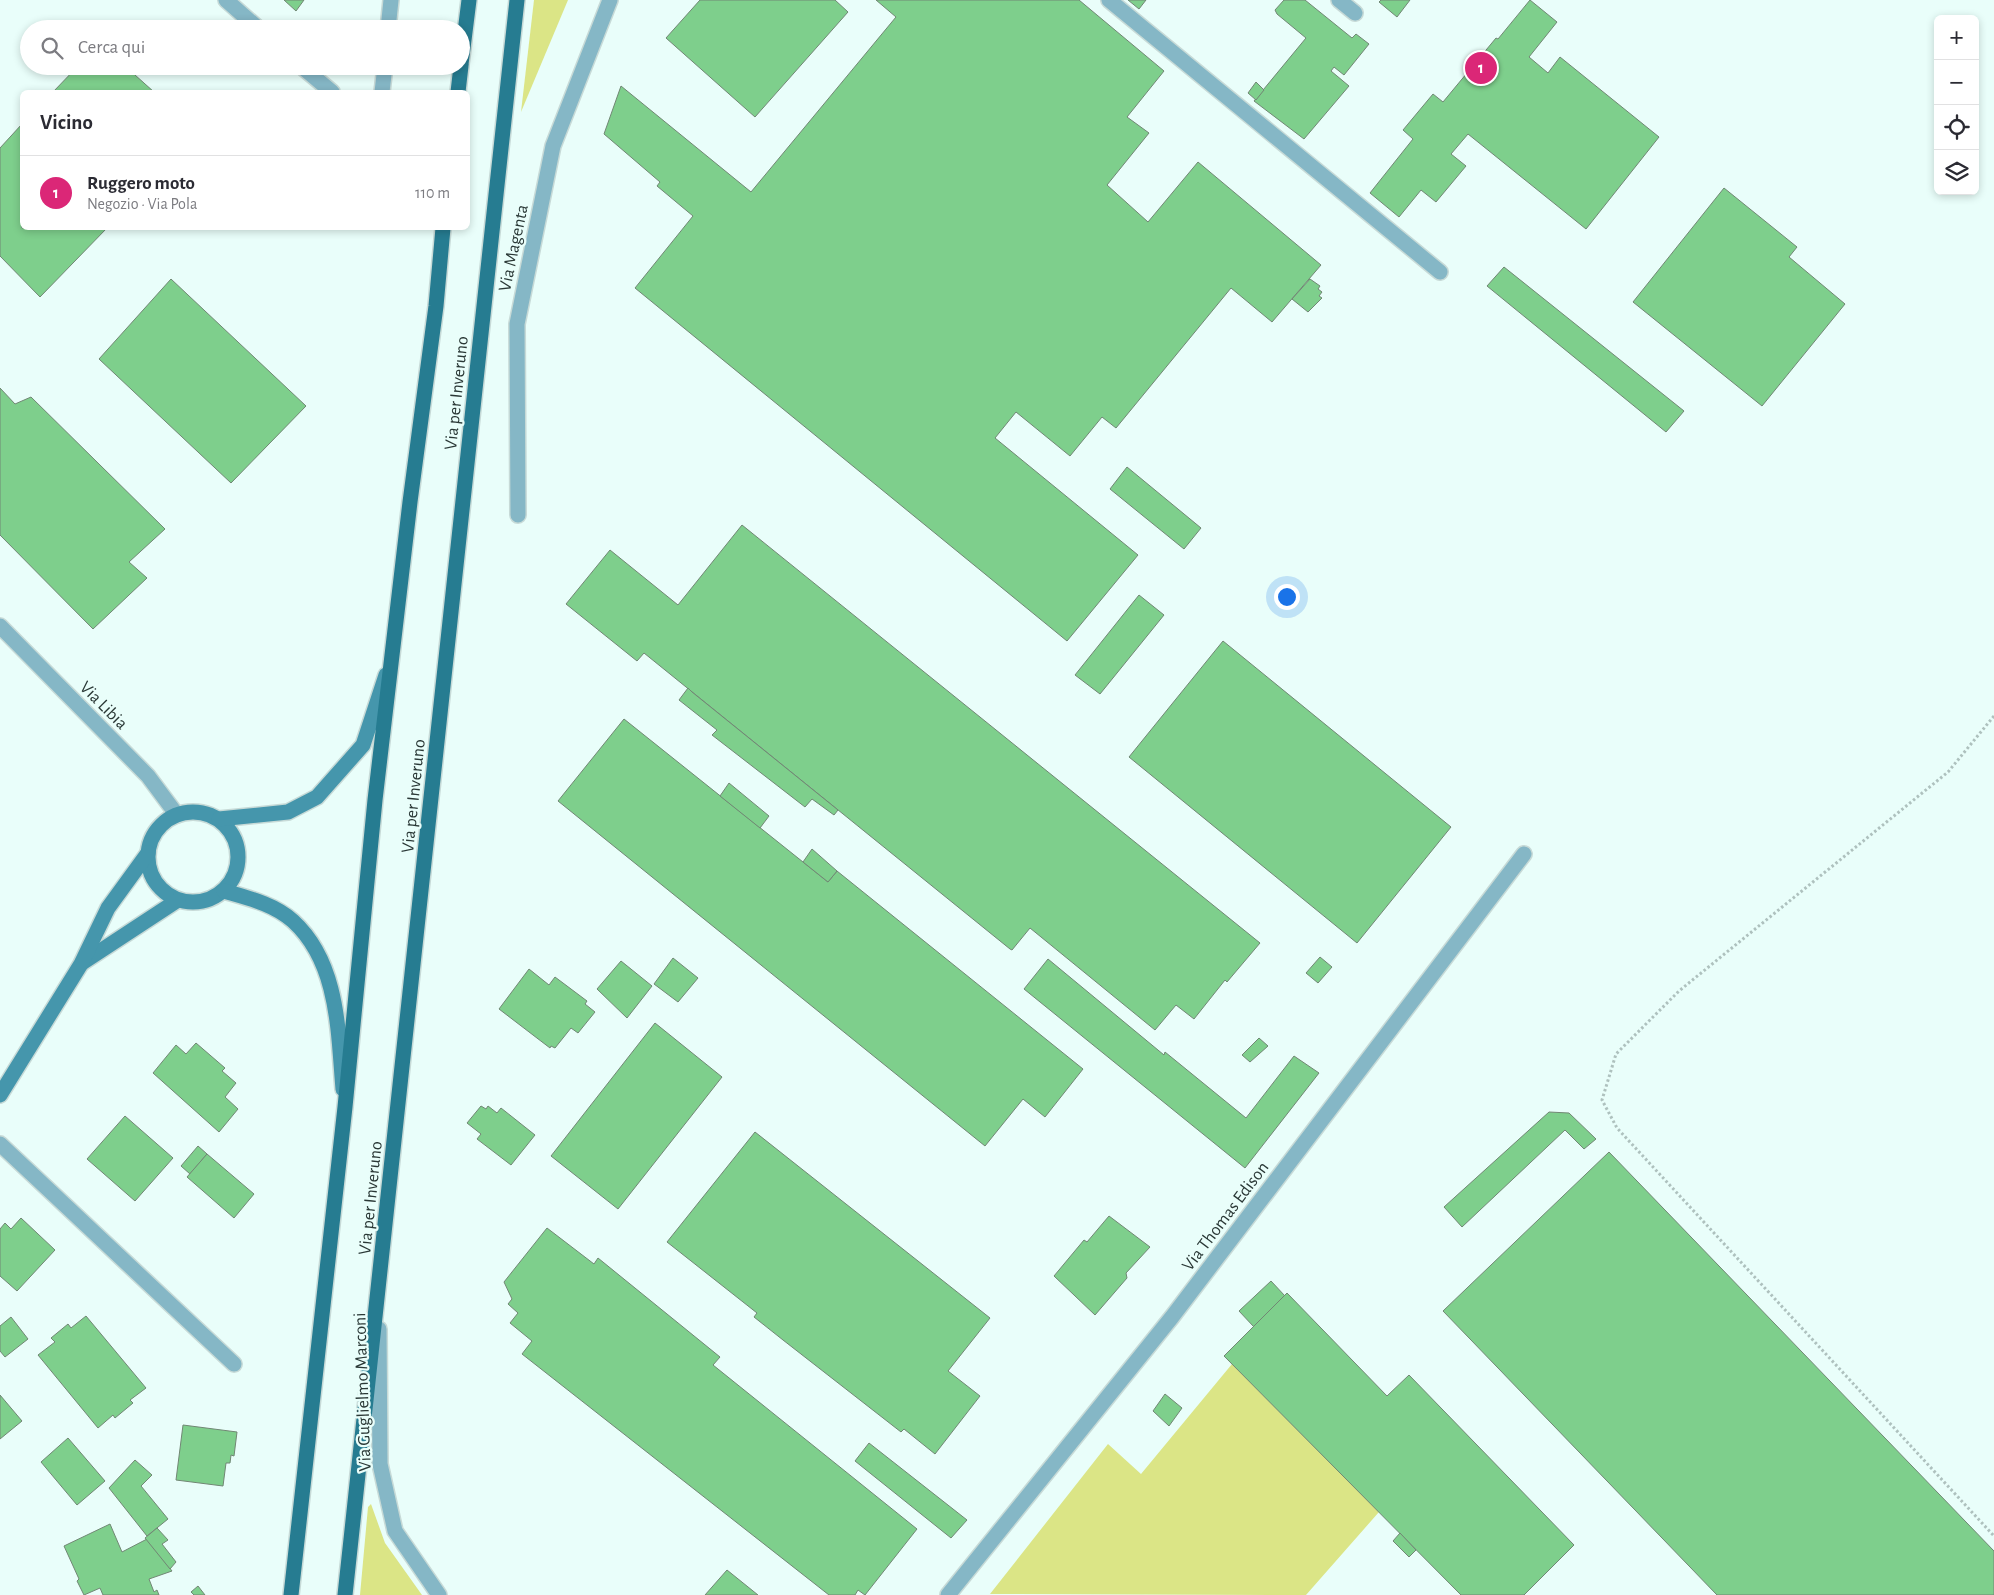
<!DOCTYPE html>
<html lang="it">
<meta charset="utf-8">
<style>
:root{--surface:#fff;--page:#f2f2f3;--text:#2b2b33;--muted:#7c7c81;--line:#e1e1e2;--accent:#db2777}
body{margin:0;font-family:"Alegreya Sans",sans-serif;background:var(--page);color:var(--text)}
.controls{position:absolute;right:15px;top:15px;display:grid;overflow:hidden;border-radius:8px;box-shadow:0 2px 8px #0003}
.controls button{width:45px;height:45px;display:grid;place-items:center;padding:0;border:0;border-bottom:1px solid var(--line);background:var(--surface);color:var(--text);font:25px sans-serif}
.you{position:absolute;left:1286px;top:596px;width:18px;height:18px;margin:-12px;border:4px solid #fff;border-radius:50%;background:#1a73e8;box-shadow:0 0 0 8px #1a73e833}
.badge{display:grid;place-items:center;width:32px;height:32px;border-radius:50%;background:var(--accent);color:#fff;font-size:16px;font-weight:700}
.pin{position:absolute;translate:-50% -50%;border:2px solid #fff;box-shadow:0 1px 5px #0006}
.list{margin:0;padding:0;list-style:none}
h2{display:flex;justify-content:space-between;align-items:center;height:65px;margin:0;padding:0 20px;font-size:21px}
h2 small{font-size:16px;font-weight:400;color:var(--muted)}
.list li{display:grid;grid-template-columns:32px 1fr auto;gap:15px;align-items:center;box-sizing:border-box;height:75px;padding:0 20px;border-top:1px solid var(--line)}
.list b{display:block;font-size:19px;white-space:nowrap}
.list p{margin:0;font-size:16px;white-space:nowrap;color:var(--muted)}
.list em{font-size:16px;font-style:normal;color:var(--muted)}
.icon{flex:none;width:28px;height:28px;fill:none;stroke:currentColor;stroke-width:2;stroke-linecap:round;stroke-linejoin:round}
.map{position:relative;flex:none;width:1994px;height:1595px;overflow:hidden}
.search{position:absolute;background:var(--surface);box-shadow:0 2px 8px #0003;left:20px;top:20px;width:450px;height:55px;display:flex;align-items:center;gap:12px;box-sizing:border-box;padding:0 18px;border-radius:28px;color:var(--muted);font-size:19px}
.panel{position:absolute;background:var(--surface);box-shadow:0 2px 8px #0003;left:20px;top:90px;width:450px;height:140px;border-radius:8px}
.map>svg:first-child{display:block}
.green{fill:#dbe586}
.building{fill:#7ecf8c;stroke:#718774}
.lines{fill:none;stroke-linecap:round;stroke-linejoin:round}
.lane-casing{stroke:#c7dad7;stroke-width:18}
.street-casing{stroke:#c7dad7;stroke-width:18}
.secondary-casing{stroke:#c7dad7;stroke-width:18}
.primary-casing{stroke:#c7dad7;stroke-width:18}
.path{stroke:#aec1be;stroke-width:3;stroke-dasharray:2.5 2.5;stroke-linecap:butt}
.lane{stroke:#85b7c6;stroke-width:15}
.street{stroke:#85b7c6;stroke-width:15}
.secondary{stroke:#4596ac;stroke-width:15}
.primary{stroke:#267c91;stroke-width:15}
.labels{text-anchor:middle;stroke-width:4.5;stroke-linejoin:round;paint-order:stroke}
.street-label{font-size:18px;fill:#2a3836;stroke:#e9fefa}
</style>
<div class="map">
<svg width="1994" height="1595" viewBox="0 0 1994 1595">
<rect width="100%" height="100%" fill="#e9fefa"/>
<g class="green">
<polygon points="534,0 568,0 521,112"/>
<polygon points="1232,1364 1379,1512 1306,1595 990,1594 1108,1444 1141,1474"/>
<polygon points="371,1504 385,1543 422,1595 360,1595 368,1507"/>
</g>
<g class="building">
<polygon points="284,0 304,0 296,11"/>
<polygon points="700,0 835,0 848,12 755,117 666,38"/>
<polygon points="876,0 1079,0 1164,71 1127,117 1149,133 1107,185 1148,222 1198,162 1321,265 1272,322 1231,288 1116,428 1102,417 1070,456 1016,412 995,438 1138,555 1067,641 635,288 693,216 657,186 660,182 604,134 621,86 751,192 896,17"/>
<polygon points="1128,0 1146,0 1139,9"/>
<polygon points="1284,0 1305,0 1352,38 1356,34 1369,44 1344,75 1334,67 1331,71 1349,86 1304,139 1254,101 1306,38 1277,14 1275,10"/>
<polygon points="1381,0 1410,0 1397,17 1379,2"/>
<polygon points="1530,0 1557,22 1529,57 1548,73 1560,57 1659,137 1586,229 1468,134 1451,154 1466,166 1436,202 1421,190 1399,217 1370,193 1413,139 1403,130 1433,94 1443,102 1496,38 1498,39"/>
<polygon points="78,66 125,66 154,92 53,92"/>
<polygon points="1256,82 1264,90 1256,100 1248,93"/>
<polygon points="22,124 22,228 107,228 40,297 0,256 0,148"/>
<polygon points="1724,188 1797,247 1789,257 1845,304 1762,406 1633,302"/>
<polygon points="1504,267 1684,411 1666,432 1487,286"/>
<polygon points="171,279 306,406 231,483 99,359"/>
<polygon points="1310,279 1320,286 1318,289 1322,292 1319,296 1322,298 1308,312 1292,299"/>
<polygon points="0,388 15,404 31,397 165,529 129,562 147,578 93,629 0,535"/>
<polygon points="1127,467 1201,528 1184,549 1110,489"/>
<polygon points="742,525 1260,943 1227,982 1225,980 1194,1019 1176,1005 1155,1030 1030,928 1012,950 1010,949 644,653 637,661 566,604 610,550 678,605"/>
<polygon points="1139,595 1164,615 1100,694 1075,675"/>
<polygon points="1223,641 1451,827 1357,943 1129,757"/>
<polygon points="688,688 692,692 838,810 834,815 812,799 805,807 712,735 717,730 679,700"/>
<polygon points="624,719 828,882 837,871 1083,1069 1045,1117 1023,1099 985,1146 558,801"/>
<polygon points="729,783 769,816 760,828 720,796"/>
<polygon points="812,849 837,871 828,882 803,862"/>
<polygon points="1320,957 1332,967 1318,983 1306,973"/>
<polygon points="673,958 698,978 678,1002 654,984"/>
<polygon points="1048,959 1164,1055 1165,1052 1246,1118 1294,1056 1319,1073 1245,1168 1024,989"/>
<polygon points="621,961 652,986 627,1018 597,989"/>
<polygon points="529,969 549,985 555,977 587,1001 585,1004 595,1012 578,1033 571,1028 555,1048 551,1046 550,1048 499,1009"/>
<polygon points="655,1023 722,1077 618,1209 551,1156"/>
<polygon points="1259,1038 1268,1046 1250,1062 1242,1055"/>
<polygon points="196,1043 225,1068 222,1071 236,1083 225,1097 238,1109 219,1132 153,1073 176,1045 186,1054"/>
<polygon points="481,1106 486,1109 488,1106 497,1113 501,1108 535,1135 511,1165 477,1139 481,1134 467,1123"/>
<polygon points="1549,1112 1569,1113 1596,1139 1584,1149 1565,1130 1462,1227 1444,1207"/>
<polygon points="125,1116 173,1158 135,1201 87,1159"/>
<polygon points="755,1132 990,1318 948,1371 980,1396 935,1454 904,1429 901,1432 783,1340 754,1317 757,1313 667,1242"/>
<polygon points="198,1146 207,1154 190,1174 181,1166"/>
<polygon points="1609,1152 1994,1551 1994,1595 1717,1595 1443,1311"/>
<polygon points="207,1154 254,1194 234,1218 187,1177"/>
<polygon points="1109,1216 1150,1247 1126,1273 1127,1278 1095,1315 1054,1276 1084,1240 1087,1242"/>
<polygon points="21,1218 55,1250 17,1291 0,1276 0,1229 5,1223 11,1229"/>
<polygon points="547,1228 594,1264 598,1258 720,1357 713,1365 917,1529 865,1595 858,1590 855,1595 829,1595 522,1354 532,1341 510,1323 518,1313 508,1304 512,1299 504,1282"/>
<polygon points="1271,1281 1285,1296 1254,1327 1239,1311"/>
<polygon points="1287,1293 1387,1396 1409,1375 1574,1545 1524,1595 1461,1595 1224,1356"/>
<polygon points="86,1316 146,1388 130,1400 133,1403 115,1418 113,1415 98,1428 38,1355 55,1342 51,1338 68,1324 71,1328"/>
<polygon points="11,1317 28,1339 5,1357 0,1351 0,1326"/>
<polygon points="1165,1394 1182,1408 1169,1426 1153,1411"/>
<polygon points="0,1395 22,1421 0,1439"/>
<polygon points="183,1425 237,1432 234,1456 231,1455 230,1463 226,1463 223,1486 176,1480"/>
<polygon points="68,1438 105,1481 77,1505 41,1462"/>
<polygon points="869,1443 967,1520 951,1538 855,1461"/>
<polygon points="135,1460 152,1475 141,1486 168,1519 147,1536 109,1488"/>
<polygon points="110,1524 122,1552 147,1539 172,1571 149,1579 154,1592 157,1590 159,1595 103,1595 100,1588 84,1595 77,1581 79,1579 64,1546"/>
<polygon points="157,1528 168,1540 162,1544 176,1562 170,1569 145,1538"/>
<polygon points="1400,1533 1416,1550 1409,1557 1393,1541"/>
<polygon points="727,1570 758,1595 705,1595"/>
<polygon points="198,1586 205,1595 194,1595 191,1592"/>
</g>
<g class="lines">
<g class="lane-casing">
<g id="lane">
<polyline points="1109,0 1440,272"/>
<polyline points="518,515 517,324 553,146 610,0"/>
</g>
</g>
<g class="street-casing">
<g id="street">
<polyline points="226,0 259,29"/>
<polyline points="1339,0 1355,13"/>
<polyline points="388,29 391,0"/>
<polyline points="301,66 332,92"/>
<polyline points="382,92 385,66"/>
<polyline points="0,626 148,776 177,815"/>
<polyline points="0,1144 234,1364"/>
<polyline points="379,1329 380,1464 395,1531 439,1595"/>
<polyline points="948,1595 1172,1317 1524,854"/>
</g>
</g>
<g class="secondary-casing">
<g id="secondary">
<circle cx="193" cy="857" r="45"/>
<polyline points="219,819 288,812 317,797 363,745 386,675"/>
<path d="M224,891C248,898 274,904 293,921C339,963 338,1032 343,1089"/>
<polyline points="82,963 178,900"/>
<polyline points="0,1095 81,964 108,908 148,853"/>
</g>
</g>
<g class="primary-casing">
<g id="primary">
<polyline points="461,64 469,0"/>
<polyline points="458,92 461,66"/>
<polyline points="291,1595 345,1107 375,800 410,502 436,306 443,228"/>
<polyline points="345,1595 517,0"/>
</g>
</g>
<polyline class="path" points="1994,716 1948,772 1679,991 1616,1054 1602,1100 1617,1128 1994,1536"/>
<use href="#lane" class="lane"/>
<use href="#street" class="street"/>
<use href="#secondary" class="secondary"/>
<use href="#primary" class="primary"/>
</g>
<g class="labels">
<g class="street-label">
<text transform="translate(513 248) rotate(-78)" y="6">Via Magenta</text>
<text transform="translate(456 393) rotate(-84)" y="6">Via per Inveruno</text>
<text transform="translate(104 705) rotate(45)" y="6">Via Libia</text>
<text transform="translate(413 796) rotate(-84)" y="6">Via per Inveruno</text>
<text transform="translate(370 1198) rotate(-84)" y="6">Via per Inveruno</text>
<text transform="translate(1225 1216) rotate(-53)" y="6">Via Thomas Edison</text>
<text transform="translate(362 1392) rotate(-92)" y="6">Via Guglielmo Marconi</text>
</g>
</g>
</svg>
<div class="controls">
<button>+</button>
<button>−</button>
<button><svg class="icon" aria-label="locate" viewBox="0 0 24 24"><circle cx="12" cy="12" r="6"/><path d="M12 2v4M12 18v4M2 12h4M18 12h4"/></svg></button>
<button><svg class="icon" aria-label="layers" viewBox="0 0 24 24"><path d="M12 4l9 5-9 5-9-5zM3 14l9 5 9-5"/></svg></button>
</div>
<div class="you"></div>
<div class="pin badge" style="left:1481px;top:68px">1</div>
<div class="search"><svg class="icon" aria-label="search" viewBox="0 0 24 24"><circle cx="10" cy="10" r="6"/><path d="M15 15l6 6"/></svg>Cerca qui</div>
<section class="panel">
<h2>Vicino<small></small></h2>
<ul class="list">
<li><span class="badge">1</span><div><b>Ruggero moto</b><p>Negozio · Via Pola</p></div><em>110 m</em></li>
</ul>
</section>
</div>
